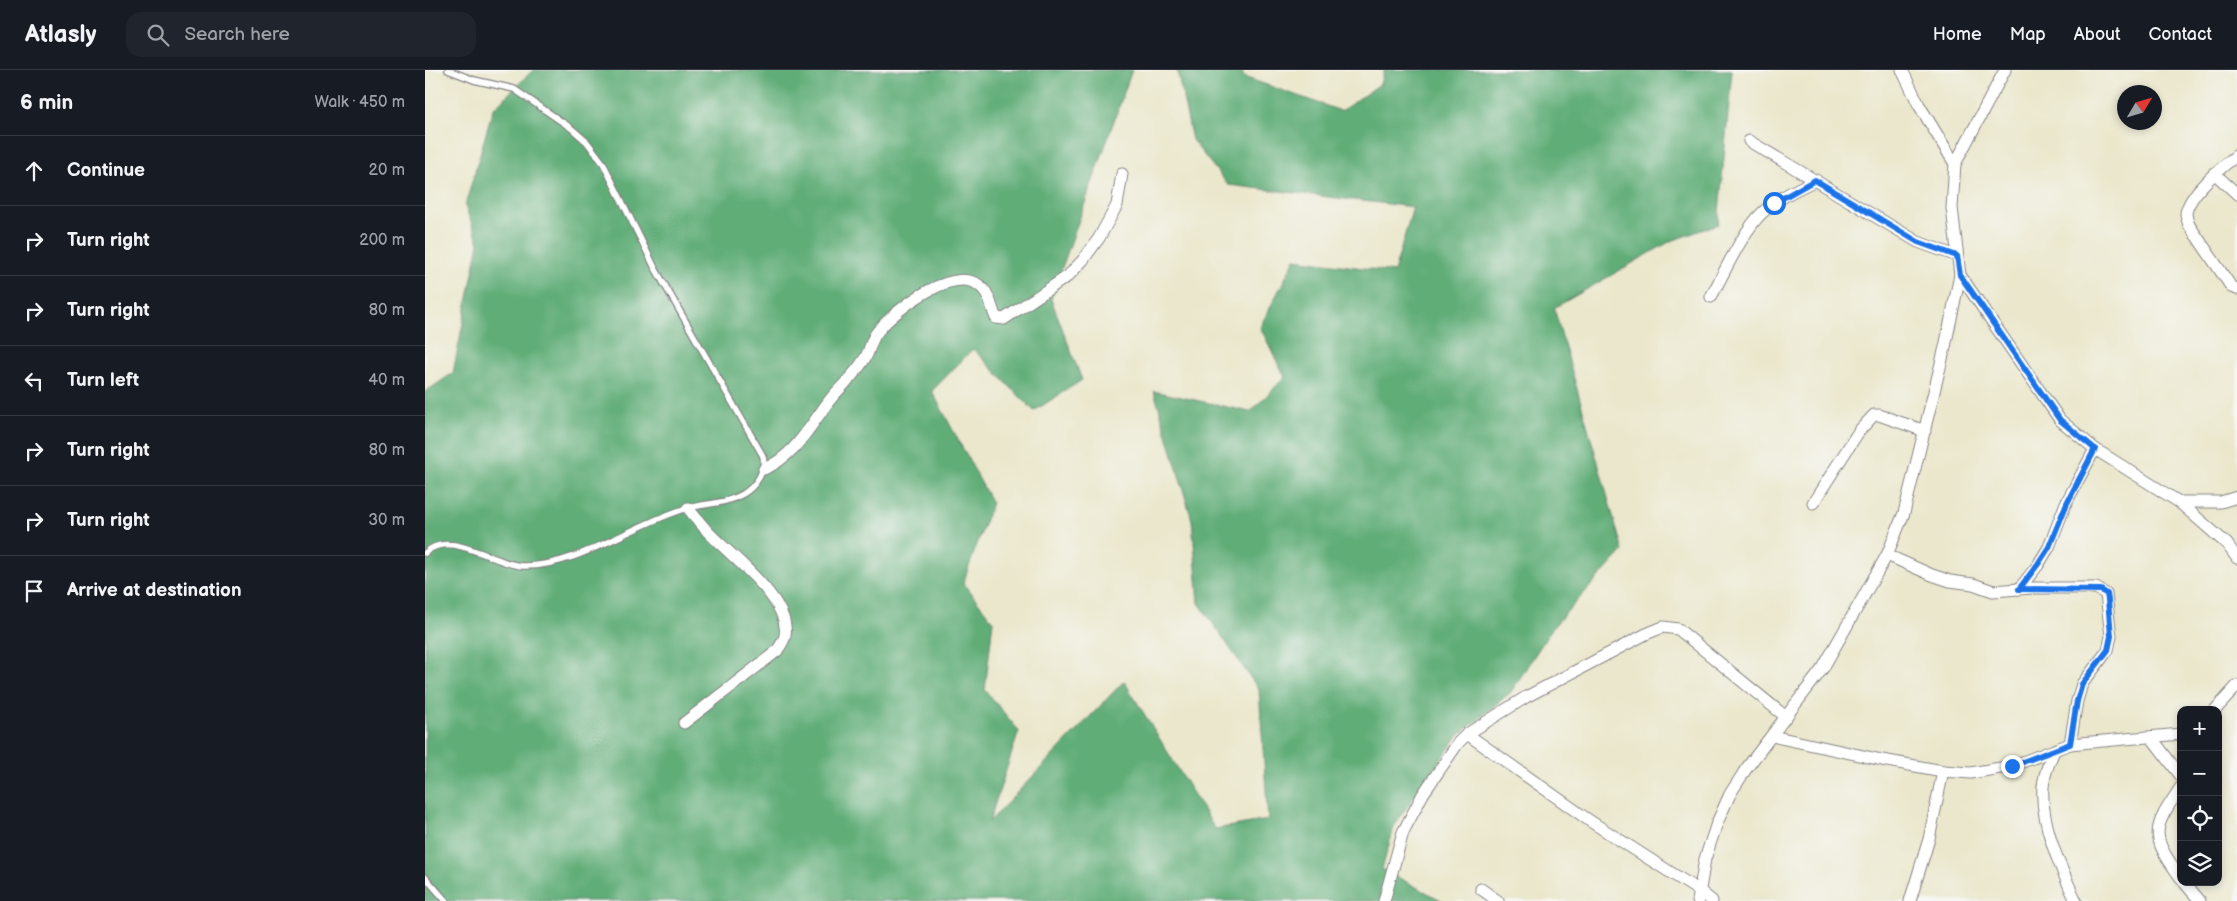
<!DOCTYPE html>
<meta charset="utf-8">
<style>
:root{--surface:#171b24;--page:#20242c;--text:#f1f3f6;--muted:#9ea1a6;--line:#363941}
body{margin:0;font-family:"Balsamiq Sans",sans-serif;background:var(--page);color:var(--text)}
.controls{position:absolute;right:15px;bottom:15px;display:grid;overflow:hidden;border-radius:10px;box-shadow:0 2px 8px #0003}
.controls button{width:45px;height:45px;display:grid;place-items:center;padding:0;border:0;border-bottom:1px solid var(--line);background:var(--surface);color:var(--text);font:25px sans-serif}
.compass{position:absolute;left:1692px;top:15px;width:45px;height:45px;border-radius:50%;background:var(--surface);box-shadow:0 2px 8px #0003;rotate:52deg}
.stop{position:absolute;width:15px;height:15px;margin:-11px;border:4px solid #1a73e8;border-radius:50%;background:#fff}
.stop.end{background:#1a73e8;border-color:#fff;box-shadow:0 1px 5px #0008}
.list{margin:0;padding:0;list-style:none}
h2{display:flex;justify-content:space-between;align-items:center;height:65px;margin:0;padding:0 20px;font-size:21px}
h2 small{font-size:16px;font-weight:400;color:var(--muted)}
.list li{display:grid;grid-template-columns:32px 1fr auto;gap:15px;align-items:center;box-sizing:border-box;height:70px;padding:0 20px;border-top:1px solid var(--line)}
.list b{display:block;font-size:19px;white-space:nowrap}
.list em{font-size:16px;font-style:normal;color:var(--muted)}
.icon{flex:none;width:28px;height:28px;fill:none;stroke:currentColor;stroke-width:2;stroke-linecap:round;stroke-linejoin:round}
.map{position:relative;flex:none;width:1812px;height:831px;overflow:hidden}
header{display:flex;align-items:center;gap:30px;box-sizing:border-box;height:70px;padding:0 25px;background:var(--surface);border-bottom:1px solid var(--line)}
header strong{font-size:24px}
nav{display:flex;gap:28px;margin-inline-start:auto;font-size:18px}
.search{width:350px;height:45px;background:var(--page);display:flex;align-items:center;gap:12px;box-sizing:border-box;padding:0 18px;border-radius:15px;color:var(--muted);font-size:19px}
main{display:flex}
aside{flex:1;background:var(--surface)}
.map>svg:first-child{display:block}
.forest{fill:#60ad78;stroke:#41685a}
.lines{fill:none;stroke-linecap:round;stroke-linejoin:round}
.lane-casing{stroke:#868484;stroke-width:8}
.street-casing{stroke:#868484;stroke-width:13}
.lane{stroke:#fff;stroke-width:5.5}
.street{stroke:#fff;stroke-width:11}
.route{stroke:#1a73e8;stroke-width:6}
</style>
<header>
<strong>Atlasly</strong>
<div class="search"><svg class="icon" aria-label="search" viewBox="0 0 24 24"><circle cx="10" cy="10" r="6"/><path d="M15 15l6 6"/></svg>Search here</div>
<nav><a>Home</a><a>Map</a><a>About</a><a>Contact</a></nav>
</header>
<main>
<aside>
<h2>6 min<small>Walk · 450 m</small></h2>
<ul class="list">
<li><svg class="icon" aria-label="ahead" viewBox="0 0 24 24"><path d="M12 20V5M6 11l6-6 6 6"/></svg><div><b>Continue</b></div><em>20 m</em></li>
<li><svg class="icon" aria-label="right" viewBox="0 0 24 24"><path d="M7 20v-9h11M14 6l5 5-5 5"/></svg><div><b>Turn right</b></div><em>200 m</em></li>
<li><svg class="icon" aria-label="right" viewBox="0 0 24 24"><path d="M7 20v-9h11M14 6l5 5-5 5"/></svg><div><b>Turn right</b></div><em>80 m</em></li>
<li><svg class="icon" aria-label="left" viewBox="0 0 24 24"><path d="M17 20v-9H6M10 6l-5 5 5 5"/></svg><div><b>Turn left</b></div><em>40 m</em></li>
<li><svg class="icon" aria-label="right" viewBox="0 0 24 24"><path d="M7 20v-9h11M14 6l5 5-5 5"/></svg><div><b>Turn right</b></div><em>80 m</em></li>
<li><svg class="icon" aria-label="right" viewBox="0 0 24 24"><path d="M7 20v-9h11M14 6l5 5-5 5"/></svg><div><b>Turn right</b></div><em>30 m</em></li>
<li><svg class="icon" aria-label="arrive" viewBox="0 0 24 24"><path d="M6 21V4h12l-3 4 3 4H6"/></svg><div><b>Arrive at destination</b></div></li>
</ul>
</aside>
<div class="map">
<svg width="1812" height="831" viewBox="0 0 1812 831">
<rect width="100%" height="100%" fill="#f6f6f2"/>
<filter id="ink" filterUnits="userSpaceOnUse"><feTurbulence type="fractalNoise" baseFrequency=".02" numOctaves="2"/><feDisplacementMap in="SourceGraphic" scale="10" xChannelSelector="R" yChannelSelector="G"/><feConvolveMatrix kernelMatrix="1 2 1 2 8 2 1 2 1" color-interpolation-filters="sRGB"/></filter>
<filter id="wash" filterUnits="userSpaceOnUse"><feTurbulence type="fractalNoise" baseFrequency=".0096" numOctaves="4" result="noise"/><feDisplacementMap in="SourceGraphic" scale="20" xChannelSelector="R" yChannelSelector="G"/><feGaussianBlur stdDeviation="1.12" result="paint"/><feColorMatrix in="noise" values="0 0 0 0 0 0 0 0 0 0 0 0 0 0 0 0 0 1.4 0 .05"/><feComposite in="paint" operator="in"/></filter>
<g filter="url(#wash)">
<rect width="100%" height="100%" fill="#ebe7cc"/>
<polygon class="forest" points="108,0 368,0 384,4 384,0 707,0 626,229 657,310 609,341 548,279 507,321 567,433 538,513 568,551 560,620 594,661 564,752 699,611 790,759 843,750 834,620 774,533 767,450 729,321 825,342 860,307 835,257 870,189 969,202 988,137 803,115 767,70 752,0 816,0 819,7 916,41 955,14 959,0 1307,0 1293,154 1246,171 1129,238 1198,481 1128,557 1086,622 1033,666 970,754 957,799 1018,831 0,831 0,322 28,303 54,173 40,136 68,39"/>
</g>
<g filter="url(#ink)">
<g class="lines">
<g class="lane-casing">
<g id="lane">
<path d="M0,483C26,458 70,496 100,496C155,496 211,452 263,438C281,433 301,434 318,424C331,416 341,401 338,386L230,198L178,93L162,72L146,58L89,19L49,10L23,0"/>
<polyline points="0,807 21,831"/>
</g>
</g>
<g class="street-casing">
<g id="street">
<polyline points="1477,0 1494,35 1530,94"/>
<polyline points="1324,71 1493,172 1532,186"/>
<path d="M1812,85C1796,98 1765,122 1761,143C1761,147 1763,152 1764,155L1803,212L1806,217L1812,219"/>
<polyline points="1789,103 1812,124"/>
<polyline points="1535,205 1635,350 1670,379 1754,432 1802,474 1812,488"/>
<path d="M1286,227C1299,203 1319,159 1338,142C1353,128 1372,119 1391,110"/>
<path d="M339,399C372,385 386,353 408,326C419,314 432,302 440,288C446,279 445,270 453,261C470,240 534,189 559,220C565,226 567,240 571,248L579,249L643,206L658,190L674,168L692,135L697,104"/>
<polyline points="1754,432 1796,432 1812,427"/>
<polyline points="1388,433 1434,361 1449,345 1454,345 1500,361"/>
<polyline points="1462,485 1507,505 1525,511 1548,514 1568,521 1607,518 1671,518 1681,524 1686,566 1683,580 1657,614 1652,631 1645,674"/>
<polyline points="1594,519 1613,495 1624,477 1641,433 1670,379"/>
<polyline points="1790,640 1812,616"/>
<path d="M259,653L352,581C357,573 362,567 360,556C356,523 305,485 283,462C276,454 269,446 263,438"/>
<polyline points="1042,664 1165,751 1276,822 1287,831"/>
<polyline points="1347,666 1457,690 1518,701 1546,703 1587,696 1645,674 1756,664"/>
<polyline points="1726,667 1756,706"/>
<path d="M1629,681C1624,692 1619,704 1618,717C1615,753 1636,799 1651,831"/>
<path d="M1756,717C1727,760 1724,764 1756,808"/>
<polyline points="1759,812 1775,831"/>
<polyline points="1056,819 1073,831"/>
<polyline points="959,831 978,762 998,724 1033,673 1042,664 1101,627 1221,564 1238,557 1253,559 1361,647"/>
<polyline points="1273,831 1280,789 1292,753 1305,724 1321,699 1398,598 1462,485 1479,443 1520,277 1535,205 1527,138 1530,94 1580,0"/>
<polyline points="1485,831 1504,769 1518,701"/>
</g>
</g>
<use href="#lane" class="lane"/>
<use href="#street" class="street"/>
</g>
</g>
<g class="lines" filter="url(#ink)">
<polyline class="route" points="1349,133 1390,110 1493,172 1532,186 1535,205 1635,350 1670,379 1642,433 1624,477 1613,494 1594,519 1676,520 1682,524 1683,530 1686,566 1683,580 1657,614 1652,631 1645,674 1587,696"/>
</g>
</svg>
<div class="controls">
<button>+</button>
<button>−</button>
<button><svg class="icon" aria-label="locate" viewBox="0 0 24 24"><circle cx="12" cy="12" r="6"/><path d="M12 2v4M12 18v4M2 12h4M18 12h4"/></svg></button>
<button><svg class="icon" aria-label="layers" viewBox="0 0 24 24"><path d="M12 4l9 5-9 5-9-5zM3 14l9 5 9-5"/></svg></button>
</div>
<svg class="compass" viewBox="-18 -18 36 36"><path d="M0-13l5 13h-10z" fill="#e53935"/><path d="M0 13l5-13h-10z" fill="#9ea1a6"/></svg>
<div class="stop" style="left:1349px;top:133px"></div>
<div class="stop end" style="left:1587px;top:696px"></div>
</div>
</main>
